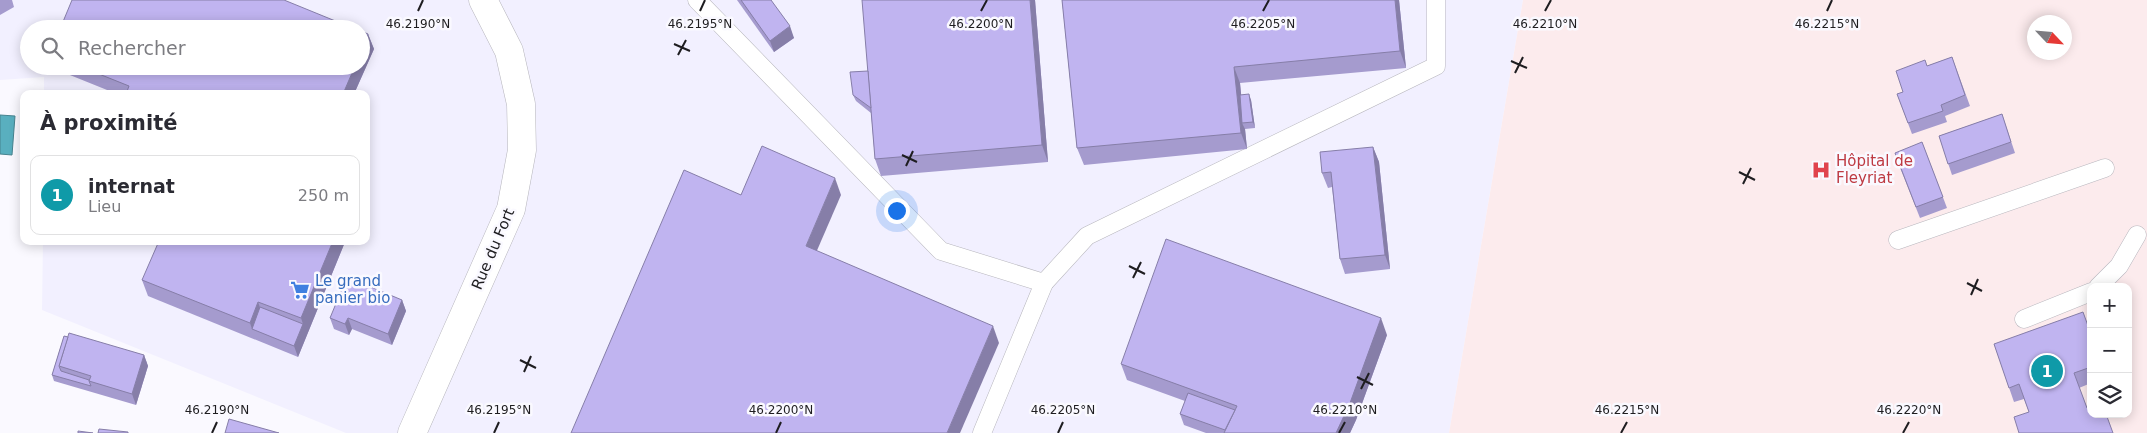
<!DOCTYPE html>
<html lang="fr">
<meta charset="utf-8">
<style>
:root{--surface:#fff;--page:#f2f2f3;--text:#2b2b33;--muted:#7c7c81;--line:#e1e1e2;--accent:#0c6f9d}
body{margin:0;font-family:"DejaVu Sans",sans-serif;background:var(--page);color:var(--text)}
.controls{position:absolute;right:15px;bottom:15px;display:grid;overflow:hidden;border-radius:10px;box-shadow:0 2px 12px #0003}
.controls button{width:45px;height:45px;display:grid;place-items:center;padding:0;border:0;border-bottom:1px solid var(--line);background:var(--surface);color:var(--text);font:25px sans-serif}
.compass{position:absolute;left:2027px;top:15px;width:45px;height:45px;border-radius:50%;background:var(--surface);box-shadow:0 2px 12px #0003;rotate:116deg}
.you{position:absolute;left:896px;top:210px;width:18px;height:18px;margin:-12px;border:4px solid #fff;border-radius:50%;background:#1a73e8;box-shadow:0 0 0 8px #1a73e833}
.badge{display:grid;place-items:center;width:32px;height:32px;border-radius:50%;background:var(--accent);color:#fff;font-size:16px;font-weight:700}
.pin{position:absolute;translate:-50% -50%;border:2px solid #fff;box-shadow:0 1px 5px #0006}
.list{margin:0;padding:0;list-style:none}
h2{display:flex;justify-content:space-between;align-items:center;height:65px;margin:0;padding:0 20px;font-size:21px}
h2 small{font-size:16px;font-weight:400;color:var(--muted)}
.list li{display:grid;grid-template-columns:32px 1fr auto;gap:15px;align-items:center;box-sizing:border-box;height:80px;margin:0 10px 10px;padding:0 10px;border:1px solid var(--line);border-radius:10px}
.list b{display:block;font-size:19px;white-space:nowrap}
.list p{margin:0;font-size:16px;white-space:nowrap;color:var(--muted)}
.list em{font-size:16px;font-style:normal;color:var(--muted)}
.icon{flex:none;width:28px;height:28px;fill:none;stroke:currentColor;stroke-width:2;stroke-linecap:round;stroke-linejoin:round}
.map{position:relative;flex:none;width:2147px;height:433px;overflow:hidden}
.search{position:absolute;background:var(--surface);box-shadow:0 2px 12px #0003;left:20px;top:20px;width:350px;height:55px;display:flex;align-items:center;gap:12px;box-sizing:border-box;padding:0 18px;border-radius:28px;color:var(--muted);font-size:19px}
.panel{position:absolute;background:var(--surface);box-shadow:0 2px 12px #0003;left:20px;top:90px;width:350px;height:155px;border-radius:10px}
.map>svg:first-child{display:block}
.built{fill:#f2f0ff;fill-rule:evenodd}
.medical{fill:#fcebed;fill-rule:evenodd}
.water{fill:#59afbf;stroke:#47838f}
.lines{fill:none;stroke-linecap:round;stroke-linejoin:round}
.service-casing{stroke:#b7b6bd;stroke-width:19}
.minor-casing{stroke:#b7b6bd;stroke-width:29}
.service{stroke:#fff;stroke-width:18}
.minor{stroke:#fff;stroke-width:28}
.wall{fill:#a59bce}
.shaded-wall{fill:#867ea8}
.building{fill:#c0b4f0;stroke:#867ea8}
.ticks{fill:none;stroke:#1e1d20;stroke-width:2}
.labels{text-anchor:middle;stroke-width:5;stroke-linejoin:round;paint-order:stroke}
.health-label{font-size:15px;fill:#be3a42;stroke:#faf9ff;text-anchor:start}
.street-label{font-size:15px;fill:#1e1d20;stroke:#faf9ff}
.shop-label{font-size:15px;fill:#366cbe;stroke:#faf9ff;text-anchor:start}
.ticks-label{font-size:12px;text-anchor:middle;fill:#1e1d20;stroke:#faf9ff;stroke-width:5;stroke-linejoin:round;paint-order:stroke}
</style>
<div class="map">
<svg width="2147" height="433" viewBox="0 0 2147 433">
<rect width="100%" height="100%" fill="#faf9ff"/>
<path class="built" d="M0,0H1523L1449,433H346L42,310L43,241H366V94H44V77L0,80ZM29,29H361V66H29Z"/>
<path class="medical" d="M1523,0H2147V433H1449ZM2034,22H2064V52H2034ZM2091,287H2128V414H2091Z"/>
<polygon class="water" points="0,115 15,116 12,155 0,154"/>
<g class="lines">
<g class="service-casing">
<g id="service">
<polyline points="697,0 941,251 1044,283 1087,236 1436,66 1436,0"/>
<polyline points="1898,240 2105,168"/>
<polyline points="2098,287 2119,266 2137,235"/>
<polyline points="2024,319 2091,292"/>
<polyline points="982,433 1044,283"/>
</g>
</g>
<g class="minor-casing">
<polyline id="minor" points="412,433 511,209 522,150 521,104 509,51 483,0"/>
</g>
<use href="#service" class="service"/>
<use href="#minor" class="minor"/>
</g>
<g class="wall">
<polygon points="0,0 12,0 14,7 0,15"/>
<polygon points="737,0 771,0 794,38 774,52"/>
<polygon points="1035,0 1048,162 881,176 875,159 871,113 856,101 853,95 868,71"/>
<polygon points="1062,0 1399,0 1406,68 1240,83 1241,95 1251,100 1255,128 1245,129 1247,149 1084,165 1077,148"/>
<polygon points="368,34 374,49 354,94 117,94 55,69 54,66 361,66"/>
<polygon points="1952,57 1970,106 1945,116 1947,122 1912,134 1897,94 1903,92 1927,66"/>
<polygon points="2002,114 2015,153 1952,175 1939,136"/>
<polygon points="1922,142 1947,208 1920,218 1899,165"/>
<polygon points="1373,147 1379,162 1390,269 1345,274 1340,259 1332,187 1328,188 1322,173"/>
<polygon points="345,242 298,357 148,296 142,280"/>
<polygon points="402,300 406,311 392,345 352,329 349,335 334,329 330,318"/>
<polygon points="2091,334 2091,383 2079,388 2087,408 2091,414 2029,412 2024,399 2014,402 1994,344"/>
<polygon points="1387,335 1356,420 1350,433 1206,433 1184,425 1180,414 1185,401 1127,380 1121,364"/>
<polygon points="64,336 144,355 148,366 136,405 54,381 52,375"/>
</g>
<g class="shaded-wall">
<polygon points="1030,0 1035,0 1048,162 1042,145"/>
<polygon points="1395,0 1399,0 1406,68 1400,51"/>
<polygon points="790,26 794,38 774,52 770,41"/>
<polygon points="368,34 374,49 354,94 343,94 355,66 361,66 361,51"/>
<polygon points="1234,67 1240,83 1244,123 1242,123 1245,129 1247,149 1241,133"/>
<polygon points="1249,94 1251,100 1255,128 1253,122"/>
<polygon points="1373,147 1379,162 1390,269 1385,255"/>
<polygon points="835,178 841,195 812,262 806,246"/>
<polygon points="333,241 345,241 345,242 298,357 294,346 303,324 301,318"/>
<polygon points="402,300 406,311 392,345 388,334"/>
<polygon points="258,302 264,318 252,329 250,323"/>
<polygon points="348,318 352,329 349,335 345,324"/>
<polygon points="1381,318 1387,335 1356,420 1350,433 1336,433"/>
<polygon points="993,326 999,343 960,433 947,433"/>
<polygon points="144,355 148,366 136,405 132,394"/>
</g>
<g class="building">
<polygon points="72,0 284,0 355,29 60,29"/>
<polygon points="741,0 771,0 790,26 770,41"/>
<polygon points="862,0 1030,0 1042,145 875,159"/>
<polygon points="1062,0 1395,0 1400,51 1234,67 1241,133 1077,148"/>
<polygon points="361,31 368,34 361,51"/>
<polygon points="1952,57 1965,95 1941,105 1943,111 1908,123 1897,94 1903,92 1896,71 1925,60 1927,66"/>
<polygon points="79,66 355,66 343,94 126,94 129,86"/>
<polygon points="868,71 871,108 853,95 850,72"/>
<polygon points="1249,94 1253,122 1242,123 1240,95"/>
<polygon points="2002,114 2011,142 1948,164 1939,136"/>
<polygon points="1922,142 1943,197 1916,207 1895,153"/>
<polygon points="762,146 835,178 806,246 993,326 947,433 571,433 684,170 741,195"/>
<polygon points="1373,147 1385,255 1340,259 1331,172 1322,173 1320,152"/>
<polygon points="1166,239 1381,318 1350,403 1336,433 1224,433 1237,406 1121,364"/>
<polygon points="159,241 333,241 301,318 258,302 250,323 142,280"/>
<polygon points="347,277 402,300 388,334 348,318 345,324 330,318"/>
<polygon points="260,307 303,324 294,346 252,329"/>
<polygon points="2083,312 2091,334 2091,367 2074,373 2087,408 2091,407 2091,414 2106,414 2113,433 2019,433 2014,417 2029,412 2019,384 2009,388 1994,344"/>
<polygon points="69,333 144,355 132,394 89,381 91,376 59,366"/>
<polygon points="64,336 68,337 59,366 61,371 89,380 89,381 91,386 52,375"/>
<polygon points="1188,393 1235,410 1225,430 1180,414"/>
<polygon points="229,419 279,433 225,433"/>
<polygon points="99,429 128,432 128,433 98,433"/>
<polygon points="78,431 93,433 78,433"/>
</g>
<path class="ticks" d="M418,11L423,0M700,11L705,0M981,11L987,0M1263,11L1269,0M1545,11L1551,0M1827,11L1832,0M674,44L690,51M678,55L686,40M1511,61L1527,68M1515,73L1523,57M902,155L917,162M906,166L913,151M1739,172L1755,180M1743,184L1751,168M1129,266L1145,274M1133,278L1141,262M1967,283L1982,291M1971,295L1978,279M520,360L536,368M524,372L531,356M1357,377L1373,385M1361,389L1369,373M212,433L217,422M494,433L499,422M776,433L781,422M1058,433L1063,422M1339,433L1345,422M1621,433L1627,422M1903,433L1909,422"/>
<defs>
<g id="hospital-bare" transform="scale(1.5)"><path d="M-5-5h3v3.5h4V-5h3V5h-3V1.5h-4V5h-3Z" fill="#e0444e" stroke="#faf9ff" stroke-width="2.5" paint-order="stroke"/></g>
<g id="supermarket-bare" transform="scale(1.5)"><path d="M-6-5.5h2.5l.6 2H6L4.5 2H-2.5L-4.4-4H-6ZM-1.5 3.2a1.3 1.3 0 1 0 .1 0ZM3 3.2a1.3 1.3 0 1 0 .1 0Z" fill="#3f7fe0" stroke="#faf9ff" stroke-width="2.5" paint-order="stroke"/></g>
</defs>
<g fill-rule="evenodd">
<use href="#hospital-bare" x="1821" y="170"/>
<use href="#supermarket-bare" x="300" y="290"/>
</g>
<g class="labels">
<g class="health-label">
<text x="1836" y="166">Hôpital de<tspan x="1836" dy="17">Fleyriat</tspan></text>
</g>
<g class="street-label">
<text transform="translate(493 249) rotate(-67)" y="5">Rue du Fort</text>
</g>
<g class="shop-label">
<text x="315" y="286">Le grand<tspan x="315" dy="17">panier bio</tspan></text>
</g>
</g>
<g class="ticks-label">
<text x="418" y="28">46.2190°N</text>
<text x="700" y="28">46.2195°N</text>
<text x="981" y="28">46.2200°N</text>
<text x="1263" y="28">46.2205°N</text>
<text x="1545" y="28">46.2210°N</text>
<text x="1827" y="28">46.2215°N</text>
<text x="217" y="414">46.2190°N</text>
<text x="499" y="414">46.2195°N</text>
<text x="781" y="414">46.2200°N</text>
<text x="1063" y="414">46.2205°N</text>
<text x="1345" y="414">46.2210°N</text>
<text x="1627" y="414">46.2215°N</text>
<text x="1909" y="414">46.2220°N</text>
</g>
</svg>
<div class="controls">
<button>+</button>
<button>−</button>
<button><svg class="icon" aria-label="layers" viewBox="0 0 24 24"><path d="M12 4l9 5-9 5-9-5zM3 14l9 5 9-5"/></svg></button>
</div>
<svg class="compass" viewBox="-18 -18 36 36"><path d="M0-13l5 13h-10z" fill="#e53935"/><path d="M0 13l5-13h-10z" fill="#7c7c81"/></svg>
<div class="you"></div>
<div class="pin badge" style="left:2047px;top:371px;background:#0f9aa8">1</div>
<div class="search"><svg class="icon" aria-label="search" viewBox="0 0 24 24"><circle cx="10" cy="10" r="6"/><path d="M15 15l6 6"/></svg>Rechercher</div>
<section class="panel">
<h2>À proximité<small></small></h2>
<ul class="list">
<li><span class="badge" style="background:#0f9aa8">1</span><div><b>internat</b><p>Lieu</p></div><em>250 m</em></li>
</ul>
</section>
</div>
